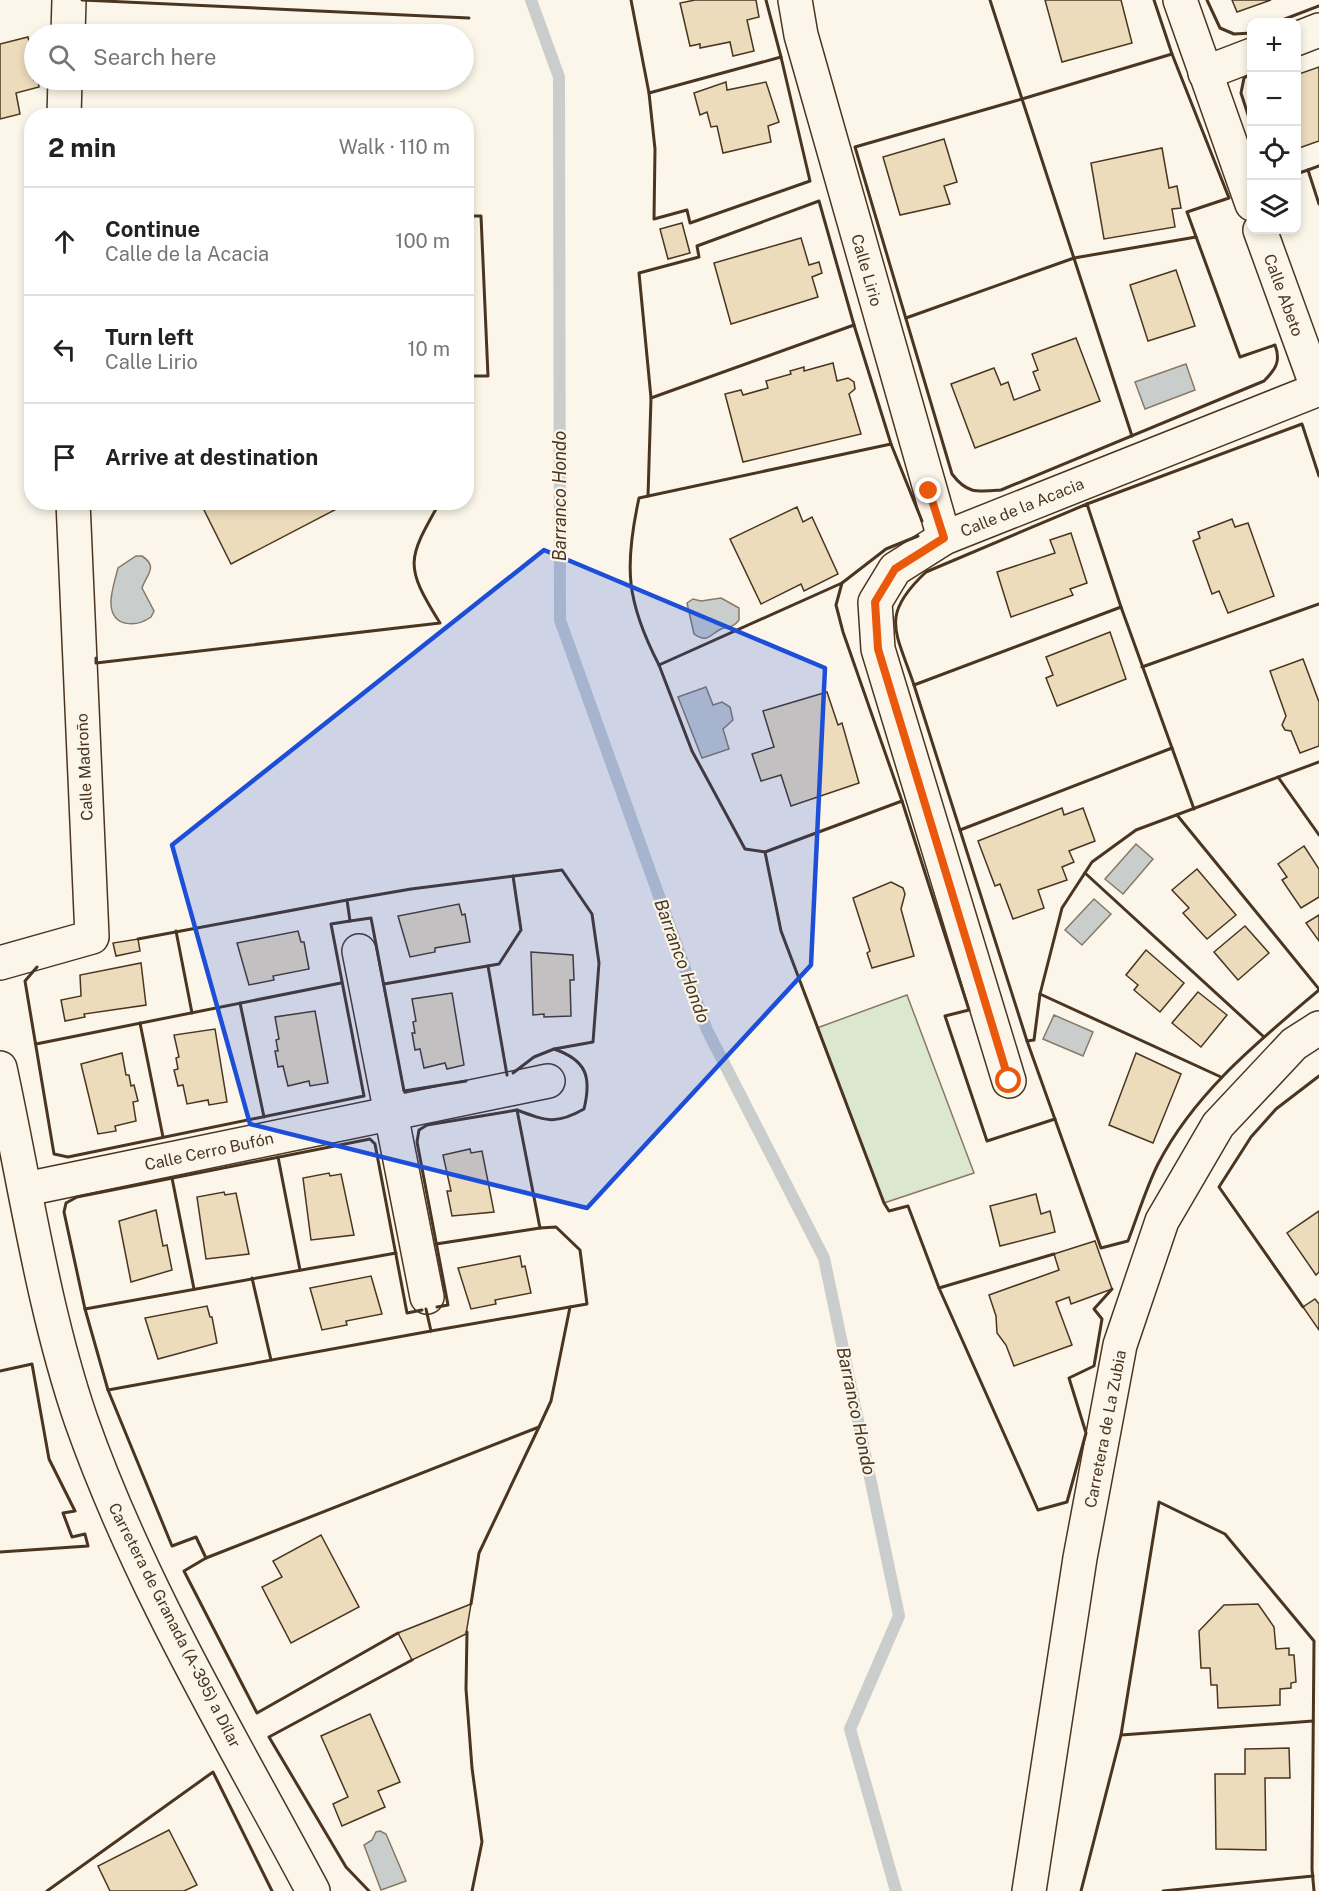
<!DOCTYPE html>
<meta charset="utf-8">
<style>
:root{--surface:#fff;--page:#f2f2f2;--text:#222;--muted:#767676;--line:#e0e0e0}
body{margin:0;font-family:"Public Sans",sans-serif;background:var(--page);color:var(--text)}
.controls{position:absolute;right:18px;top:18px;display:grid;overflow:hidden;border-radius:12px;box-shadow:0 3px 9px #0003}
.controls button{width:54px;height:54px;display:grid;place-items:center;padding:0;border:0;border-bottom:2px solid var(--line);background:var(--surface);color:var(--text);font:30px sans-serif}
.stop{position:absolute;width:18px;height:18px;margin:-14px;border:4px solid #ea580c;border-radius:50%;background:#fff}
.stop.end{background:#ea580c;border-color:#fff;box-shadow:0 2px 6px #0008}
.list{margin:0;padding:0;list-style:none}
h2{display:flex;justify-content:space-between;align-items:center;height:78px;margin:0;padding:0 24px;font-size:26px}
h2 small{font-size:20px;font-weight:400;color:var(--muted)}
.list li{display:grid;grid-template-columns:39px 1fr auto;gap:18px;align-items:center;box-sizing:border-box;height:108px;padding:0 24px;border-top:2px solid var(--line)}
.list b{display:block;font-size:22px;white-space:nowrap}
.list p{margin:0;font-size:20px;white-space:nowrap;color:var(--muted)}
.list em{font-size:20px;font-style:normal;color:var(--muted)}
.icon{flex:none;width:33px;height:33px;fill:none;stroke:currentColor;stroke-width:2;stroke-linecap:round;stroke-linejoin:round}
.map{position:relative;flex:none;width:1319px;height:1891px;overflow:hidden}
.search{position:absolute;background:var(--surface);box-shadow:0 3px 9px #0003;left:24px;top:24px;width:450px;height:66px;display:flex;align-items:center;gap:15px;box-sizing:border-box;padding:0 21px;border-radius:33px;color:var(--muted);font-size:22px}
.panel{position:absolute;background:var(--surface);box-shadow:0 3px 9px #0003;left:24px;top:108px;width:450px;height:402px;border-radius:24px}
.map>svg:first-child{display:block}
.green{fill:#dce7d0;stroke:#887966;stroke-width:1.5}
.water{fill:#c9cecd;stroke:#887966;stroke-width:1.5}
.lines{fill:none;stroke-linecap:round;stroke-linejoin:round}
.stream{stroke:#c9cecd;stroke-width:12}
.building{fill:#ecdcbc;stroke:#4a3520;stroke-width:1.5}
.minor-casing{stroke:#4a3520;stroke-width:36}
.tertiary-casing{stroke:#4a3520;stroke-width:36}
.minor{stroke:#fbf6e9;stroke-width:33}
.tertiary{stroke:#fbf6e9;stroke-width:33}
.wall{stroke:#4a3520;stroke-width:3}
.route{stroke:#ea580c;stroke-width:8}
.marked{fill:#1d4ed8;fill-opacity:0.2;stroke:#1d4ed8;stroke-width:4.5;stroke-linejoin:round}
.labels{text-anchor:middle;stroke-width:4.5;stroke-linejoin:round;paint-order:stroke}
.street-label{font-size:16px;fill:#4a3520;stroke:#fbf6e9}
.water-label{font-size:18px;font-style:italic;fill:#4a3520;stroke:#fbf6e9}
</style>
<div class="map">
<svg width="1319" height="1891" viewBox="0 0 1319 1891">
<rect width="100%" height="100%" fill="#fbf6e9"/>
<polygon class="green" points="907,995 974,1173 884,1203 817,1028"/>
<g class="water">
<polygon points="1186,364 1195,390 1145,409 1135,382"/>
<path d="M136,556H142C159,567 146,575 142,588L154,611L151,617C137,627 113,628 111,605C110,594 115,580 118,568Z"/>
<path d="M721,598L739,608V620C733,628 729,626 721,629C710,634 708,644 694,634L687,603L693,599L701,601Z"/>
<polygon points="706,687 713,705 722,702 730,707 733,720 723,729 729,749 702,758 678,697"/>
<polygon points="1136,844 1153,859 1123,894 1105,879"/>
<polygon points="1094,899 1111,914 1082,945 1065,930"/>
<polygon points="1054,1015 1093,1032 1083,1056 1043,1039"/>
<polygon points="380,1831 386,1834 406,1881 381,1890 364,1845 372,1840 376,1832"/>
</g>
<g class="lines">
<polyline class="stream" points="531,0 559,77 560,620 707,1030 824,1258 899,1616 850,1729 896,1891"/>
</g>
<g class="building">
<polygon points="756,0 759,17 747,20 754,51 733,56 730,42 700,48 700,44 690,46 680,3 695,0"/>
<polygon points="1045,0 1121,0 1132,43 1062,62"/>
<polygon points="1232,0 1271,0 1237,12"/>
<polygon points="28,37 34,64 34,80 38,80 39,87 16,93 20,114 0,119 0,44"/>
<polygon points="1319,67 1319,141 1299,148 1296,141 1296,75"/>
<polygon points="726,82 727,90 766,82 779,122 768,126 771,142 723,153 717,126 711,127 707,112 700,115 694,93"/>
<polygon points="944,139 957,182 944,186 950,204 900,215 883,157"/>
<polygon points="1162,148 1169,188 1177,186 1181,208 1172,209 1175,227 1104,239 1091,163"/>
<polygon points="682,223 690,253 668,259 660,229"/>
<polygon points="801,238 809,265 819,262 822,273 812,277 818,297 731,324 714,263"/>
<polygon points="1176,270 1195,326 1148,341 1130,285"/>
<polygon points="1076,338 1100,401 975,448 951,384 994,368 1001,385 1008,382 1014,400 1040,390 1033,372 1038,370 1032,354"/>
<polygon points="833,363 837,381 848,378 854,382 855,389 849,394 861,434 743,462 725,394 741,390 743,395 768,388 766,381 791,374 790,371 804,367 804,371"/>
<polygon points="200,502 348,502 348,503 231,564"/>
<polygon points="797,507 803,522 812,517 838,574 804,591 801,584 761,604 730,539"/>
<polygon points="1232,519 1235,527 1248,523 1274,596 1228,613 1219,591 1212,594 1193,541 1200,538 1198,532"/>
<polygon points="1071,533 1087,583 1070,589 1073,595 1011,617 997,572 1055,553 1050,540"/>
<polygon points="1110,632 1126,679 1057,706 1046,678 1053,675 1046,657"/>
<polygon points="1303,659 1319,702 1319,746 1300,753 1291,731 1285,730 1282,725 1286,716 1270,671"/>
<polygon points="827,692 838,725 842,723 859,783 791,806 781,775 761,781 752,754 774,747 763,711"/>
<polygon points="1062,808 1064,815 1083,808 1095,841 1069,851 1074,862 1062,867 1067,880 1038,890 1044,908 1013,919 1000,884 995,886 978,841"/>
<polygon points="1304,846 1319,869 1319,897 1301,908 1282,880 1287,877 1278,864"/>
<polygon points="1197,869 1236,915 1207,939 1183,913 1189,908 1172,890"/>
<polygon points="891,882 903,888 905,894 901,909 914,956 872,968 867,953 870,951 853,898"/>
<polygon points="459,904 462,915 465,914 470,942 435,948 435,952 410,957 398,916"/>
<polygon points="1319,915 1319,941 1306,923"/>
<polygon points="1245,926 1269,953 1238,980 1214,952"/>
<polygon points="298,931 301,942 304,942 309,969 273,976 274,980 249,985 237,943"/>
<polygon points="138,939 140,951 116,956 113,943"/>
<polygon points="1146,950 1184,983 1160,1012 1134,990 1138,985 1126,975"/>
<polygon points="531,952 573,955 574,980 570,980 571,1016 544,1017 544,1014 533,1015"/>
<polygon points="141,963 146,1005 84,1014 85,1017 65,1021 61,1000 81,996 80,975"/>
<polygon points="1198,992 1227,1015 1201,1047 1172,1023"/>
<polygon points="452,993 464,1065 447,1069 445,1063 424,1068 420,1049 415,1050 412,1033 415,1033 413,1022 416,1021 412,999"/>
<polygon points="315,1011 328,1083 310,1086 309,1081 288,1086 283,1066 278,1067 275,1051 278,1051 276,1040 279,1039 275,1017"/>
<polygon points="215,1029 227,1102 209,1105 208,1100 187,1104 183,1085 178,1086 174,1070 178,1069 176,1058 179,1057 174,1035"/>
<polygon points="122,1053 126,1075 129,1075 131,1086 134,1085 138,1101 133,1102 136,1121 115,1126 116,1131 98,1134 81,1064"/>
<polygon points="1136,1053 1181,1074 1153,1143 1109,1125"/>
<polygon points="470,1149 471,1153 482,1151 494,1212 452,1216 447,1191 451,1191 443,1155"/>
<polygon points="329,1173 330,1176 341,1174 354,1235 311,1240 303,1178"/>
<polygon points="224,1192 225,1195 236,1193 249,1254 206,1259 197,1197"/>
<polygon points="1036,1194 1041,1214 1050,1211 1055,1232 1000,1246 990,1206"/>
<polygon points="156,1210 163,1246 167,1245 172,1270 131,1282 119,1221"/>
<polygon points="1319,1211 1319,1272 1316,1275 1287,1233"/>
<polygon points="1095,1241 1112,1289 1071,1304 1069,1297 1056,1302 1072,1345 1014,1366 1006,1345 997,1333 996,1316 989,1295 1059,1270 1054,1254"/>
<polygon points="520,1256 522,1267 525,1266 531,1293 495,1300 496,1304 471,1309 458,1268"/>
<polygon points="371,1276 382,1314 346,1321 347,1325 322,1330 310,1288"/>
<polygon points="1315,1299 1319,1304 1319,1330 1303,1307"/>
<polygon points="207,1306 210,1317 212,1317 217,1343 158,1359 145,1318"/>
<polygon points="321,1535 359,1607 291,1643 262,1587 282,1577 273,1561"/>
<polygon points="471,1604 466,1634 412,1660 398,1633"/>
<polygon points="1258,1604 1274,1627 1276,1649 1289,1648 1289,1655 1294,1655 1296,1682 1291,1683 1291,1688 1280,1689 1280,1705 1218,1708 1217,1685 1211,1685 1210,1668 1201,1668 1199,1631 1224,1605"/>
<polygon points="370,1714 400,1782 378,1791 385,1807 342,1826 333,1804 348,1797 321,1736"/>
<polygon points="1289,1748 1290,1778 1265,1778 1266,1850 1216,1849 1215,1774 1245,1774 1245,1749"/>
<polygon points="169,1830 197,1885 184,1891 110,1891 98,1866"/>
</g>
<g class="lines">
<g class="minor-casing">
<g id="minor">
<polyline points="795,0 801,35 944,538"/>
<polyline points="68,34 69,0"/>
<polyline points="1296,39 1319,30"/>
<polyline points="1205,73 1252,55"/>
<polyline points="64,116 65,80"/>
<polyline points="359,951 427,1297"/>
<polyline points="0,963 92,937 73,502"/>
<polyline points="26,1189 548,1081"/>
</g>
</g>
<g class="tertiary-casing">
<g id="tertiary">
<polyline points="1180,0 1252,204"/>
<polyline points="1260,230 1318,390"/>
<path d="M0,1068C25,1183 43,1309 81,1420C139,1585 231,1737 313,1891"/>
<polyline points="1009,1081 878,649 875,602 895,569 944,538 1319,389"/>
<polyline points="1029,1891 1080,1558 1120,1345 1162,1221 1218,1125 1294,1044 1319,1028"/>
</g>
</g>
<use href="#minor" class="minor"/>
<use href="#tertiary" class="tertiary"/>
<g class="wall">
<polyline points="82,0 469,18"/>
<polyline points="631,0 649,93"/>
<polyline points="766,0 781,57"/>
<path d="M990,0L1022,99L855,147L952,474C967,494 977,492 1001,490L1264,381C1276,369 1281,361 1275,345L1240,357L1187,212L1229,198L1172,54L1154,0"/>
<polyline points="1207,0 1220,28 1234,34 1252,33"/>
<polyline points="1277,22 1319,6"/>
<polygon points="781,57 810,181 690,223 687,210 654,219 655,149 649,93"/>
<polyline points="1252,73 1244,78 1241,93 1252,127"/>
<polyline points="1308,170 1319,166"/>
<polyline points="1296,174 1308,170 1319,204"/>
<polyline points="466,216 481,216 488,376 466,376"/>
<polyline points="906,318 1074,258 1196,237"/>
<polyline points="651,398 639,273 699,257 697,246 819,201 854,325"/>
<polyline points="1132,436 1022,99 1172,54"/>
<polyline points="648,496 651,398 854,325 891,444"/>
<polyline points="1087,504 1302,424 1319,476"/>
<polyline points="842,583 886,549 918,536"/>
<path d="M96,658V663L440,623C404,565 407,560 440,502"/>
<path d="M659,665C626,601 624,567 639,498L891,444L922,521"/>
<polyline points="1142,667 1319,604"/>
<path d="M914,685C896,631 879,616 926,572L1087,504L1121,607"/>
<path d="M1319,762L1136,830L1092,862L1062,908L1040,994L1034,1040L1027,1041L1101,1248L1128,1241C1138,1215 1146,1188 1158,1164C1195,1092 1259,1041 1319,990"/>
<polyline points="1278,777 1319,835"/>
<polyline points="1177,815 1319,989"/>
<polyline points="960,830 914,685 1121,607 1172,748"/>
<polyline points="765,852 745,849 692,751 659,665 842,583 836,605 843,632 902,801"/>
<polyline points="1085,873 1264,1037"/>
<polyline points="176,931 192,1013"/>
<polyline points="138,939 347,900"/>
<polyline points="488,966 507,1075"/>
<polyline points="37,967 25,981 54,1154 68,1157 364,1096 331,924 350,921"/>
<polyline points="384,984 499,964 521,930 513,876"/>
<polyline points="1040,994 1221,1077"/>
<polyline points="240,1003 264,1117"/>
<polyline points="140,1023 163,1137"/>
<polyline points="1027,1041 960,830 1172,748 1194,809"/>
<polyline points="36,1044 341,983"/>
<path d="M513,1073L534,1057L554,1049C586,1060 592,1076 584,1109C556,1125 546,1121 517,1110"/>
<polyline points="466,1081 404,1091 371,918 350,921 347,900 411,889 562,870 592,914 599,963 593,1042 554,1049"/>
<polyline points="278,1157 300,1270"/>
<polyline points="172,1178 194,1289"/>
<polyline points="436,1244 540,1228"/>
<polyline points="1054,1254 939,1288 1038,1510 1067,1502 1086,1433 1069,1378 1094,1366 1102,1319 1094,1309 1112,1289"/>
<polyline points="252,1278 271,1360"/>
<polyline points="939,1288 908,1206 889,1211 884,1203 781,931 765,852 902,801 969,1010 945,1016 987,1141 1055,1119"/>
<polyline points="1303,1307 1219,1187 1251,1137 1276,1109 1319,1076"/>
<polyline points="85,1309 396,1253"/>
<polyline points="422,1310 407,1313 375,1144 370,1139 77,1197 66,1203 64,1212 85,1309 108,1390 431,1331 426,1309"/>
<polyline points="431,1331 587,1304 580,1250 556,1227 540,1228 517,1110 427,1125 419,1130 417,1142 448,1305 437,1307"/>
<polyline points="0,1371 32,1364 49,1459 75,1511 63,1513 72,1537 85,1534 88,1546 0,1552"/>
<polyline points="108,1390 172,1546 196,1537 206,1558"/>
<polyline points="539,1427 551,1401 570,1307"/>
<polyline points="467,1632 466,1689 472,1768 482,1842 472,1891"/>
<polyline points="398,1633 257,1713 184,1571 206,1558 539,1427 479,1553 471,1604"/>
<polyline points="1121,1735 1313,1721"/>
<polyline points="47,1891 213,1772 272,1891"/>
<polyline points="369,1891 346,1867 269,1737 412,1660"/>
<polyline points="1081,1891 1121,1735 1159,1502 1225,1534 1314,1641 1312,1869 1314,1891"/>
<polyline points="1163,1891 1313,1876"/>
</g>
</g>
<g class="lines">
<polyline class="route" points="929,491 944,538 895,569 875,602 878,649 1009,1081"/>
</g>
<path class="marked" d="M544,550L825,668L811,965L587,1208L250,1124L172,845Z"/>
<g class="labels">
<g class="street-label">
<text transform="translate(867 270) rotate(74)" y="6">Calle Lirio</text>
<text transform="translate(1284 295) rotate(70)" y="6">Calle Abeto</text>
<text transform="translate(1022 507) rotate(-22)" y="6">Calle de la Acacia</text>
<text transform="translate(84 767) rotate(-93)" y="6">Calle Madroño</text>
<text transform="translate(209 1151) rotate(-12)" y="6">Calle Cerro Bufón</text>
<text transform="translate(1105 1429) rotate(-79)" y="6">Carretera de La Zubia</text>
<text transform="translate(175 1625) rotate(63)" y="6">Carretera de Granada (A-395) a Dílar</text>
</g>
<g class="water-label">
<text transform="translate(560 496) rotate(-90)" y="6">Barranco Hondo</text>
<text transform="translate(682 961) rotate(70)" y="6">Barranco Hondo</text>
<text transform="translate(856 1411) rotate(78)" y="6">Barranco Hondo</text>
</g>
</g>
</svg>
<div class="controls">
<button>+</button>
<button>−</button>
<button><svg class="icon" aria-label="locate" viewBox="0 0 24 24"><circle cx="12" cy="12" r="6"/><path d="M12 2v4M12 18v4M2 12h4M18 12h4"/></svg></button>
<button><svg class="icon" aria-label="layers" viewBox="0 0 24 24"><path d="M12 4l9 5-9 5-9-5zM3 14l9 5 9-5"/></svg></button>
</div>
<div class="stop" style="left:1009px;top:1081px"></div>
<div class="stop end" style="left:929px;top:491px"></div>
<div class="search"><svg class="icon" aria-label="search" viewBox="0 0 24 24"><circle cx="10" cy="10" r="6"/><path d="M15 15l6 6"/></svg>Search here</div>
<section class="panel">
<h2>2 min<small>Walk · 110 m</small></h2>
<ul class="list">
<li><svg class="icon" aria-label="ahead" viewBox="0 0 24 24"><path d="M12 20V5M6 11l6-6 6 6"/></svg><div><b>Continue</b><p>Calle de la Acacia</p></div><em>100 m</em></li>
<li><svg class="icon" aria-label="left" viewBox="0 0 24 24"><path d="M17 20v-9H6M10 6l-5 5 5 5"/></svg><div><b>Turn left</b><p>Calle Lirio</p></div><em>10 m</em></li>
<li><svg class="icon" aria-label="arrive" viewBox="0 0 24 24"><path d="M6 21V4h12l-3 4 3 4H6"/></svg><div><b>Arrive at destination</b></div></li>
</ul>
</section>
</div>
